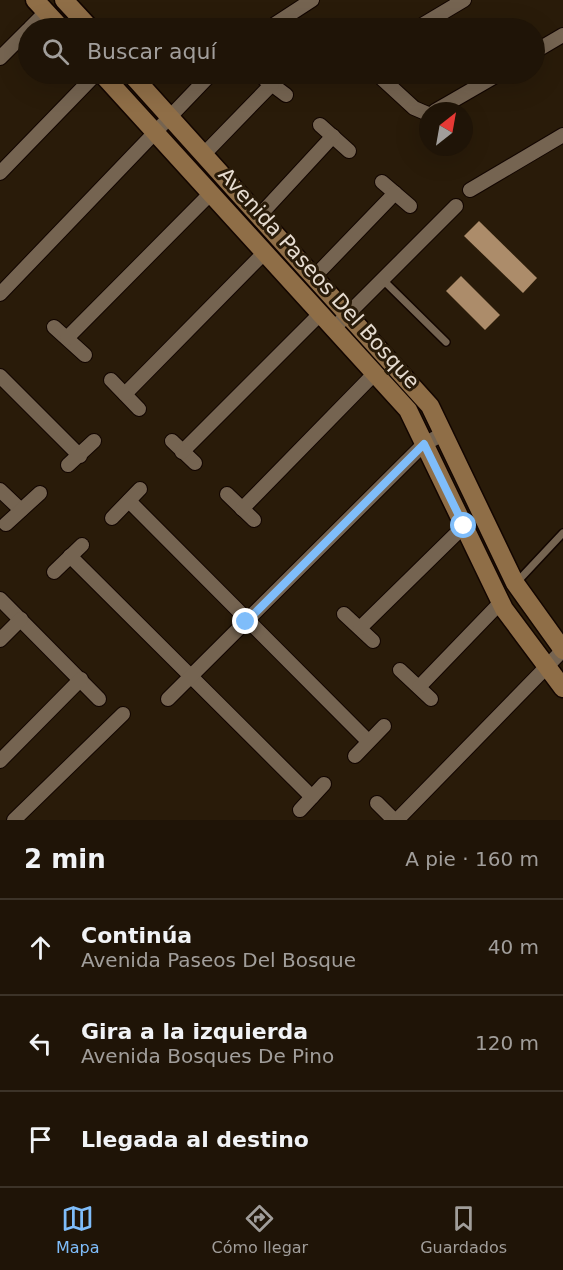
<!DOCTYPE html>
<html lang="es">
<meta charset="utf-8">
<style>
:root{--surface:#1f1407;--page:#271d11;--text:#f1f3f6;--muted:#a19e9b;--line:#3c3328;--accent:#7fbdfa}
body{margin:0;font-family:"DejaVu Sans",sans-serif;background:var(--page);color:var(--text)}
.compass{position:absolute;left:419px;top:102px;width:54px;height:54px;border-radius:50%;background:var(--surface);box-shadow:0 6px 24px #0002;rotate:31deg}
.stop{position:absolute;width:18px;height:18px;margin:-14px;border:4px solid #7fbdfa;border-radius:50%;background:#fff}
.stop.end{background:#7fbdfa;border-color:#fff;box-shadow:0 2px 6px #0008}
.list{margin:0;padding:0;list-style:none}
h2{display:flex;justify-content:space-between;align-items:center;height:78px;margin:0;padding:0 24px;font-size:26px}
h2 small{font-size:20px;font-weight:400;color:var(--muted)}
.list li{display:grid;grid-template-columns:39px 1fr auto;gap:18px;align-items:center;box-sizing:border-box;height:96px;padding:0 24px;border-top:2px solid var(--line)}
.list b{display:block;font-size:22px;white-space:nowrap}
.list p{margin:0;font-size:20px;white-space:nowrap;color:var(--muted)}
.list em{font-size:20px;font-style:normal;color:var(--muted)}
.icon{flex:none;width:33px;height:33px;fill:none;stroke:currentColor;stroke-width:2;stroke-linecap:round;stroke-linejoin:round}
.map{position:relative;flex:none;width:563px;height:820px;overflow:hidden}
.search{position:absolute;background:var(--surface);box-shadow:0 6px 24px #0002;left:18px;right:18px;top:18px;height:66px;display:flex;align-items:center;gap:15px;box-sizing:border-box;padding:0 21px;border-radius:33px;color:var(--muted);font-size:22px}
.sheet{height:366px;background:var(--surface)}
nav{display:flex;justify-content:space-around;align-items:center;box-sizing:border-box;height:84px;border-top:2px solid var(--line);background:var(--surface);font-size:16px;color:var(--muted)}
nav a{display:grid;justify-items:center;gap:3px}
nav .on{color:var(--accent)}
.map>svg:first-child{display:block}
.building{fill:#ac8c6a}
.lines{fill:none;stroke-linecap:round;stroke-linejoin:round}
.lane-casing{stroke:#120500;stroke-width:10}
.street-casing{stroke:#120500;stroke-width:16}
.secondary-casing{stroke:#120500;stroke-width:21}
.lane{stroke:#756451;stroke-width:7}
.street{stroke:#756451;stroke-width:14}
.secondary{stroke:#8f6e47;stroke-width:18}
.route{stroke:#7fbdfa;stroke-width:8}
.labels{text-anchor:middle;stroke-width:6;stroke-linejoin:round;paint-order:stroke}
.street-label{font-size:21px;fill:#e6dcd1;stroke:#291b09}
</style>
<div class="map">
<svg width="563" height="820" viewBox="0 0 563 820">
<rect width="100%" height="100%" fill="#291b09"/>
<g class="building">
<polygon points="479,221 537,278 523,293 464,236"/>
<polygon points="461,276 500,315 485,330 446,291"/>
</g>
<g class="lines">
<g class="lane-casing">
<g id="lane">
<polyline points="383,280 446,342"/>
<polyline points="517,582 563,533"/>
</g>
</g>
<g class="street-casing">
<g id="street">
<polyline points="275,24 312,0"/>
<polyline points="30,28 46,12"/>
<polyline points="417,28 464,0"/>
<polyline points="534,52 563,35"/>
<polyline points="0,58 28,30"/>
<polyline points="258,74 286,95"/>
<polyline points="377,74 414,108 428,114"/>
<polyline points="435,111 499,74"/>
<polyline points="320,125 349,151"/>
<polyline points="205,153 272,84"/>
<polyline points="0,173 96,74"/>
<polyline points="382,182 410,206"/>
<polyline points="470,190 563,135"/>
<polyline points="260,215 333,136"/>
<polyline points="315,276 395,193"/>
<polyline points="0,294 211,74"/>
<polyline points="54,327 85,355"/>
<polyline points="334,328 456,206"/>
<polyline points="67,338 211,193"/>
<polyline points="0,376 80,456"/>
<polyline points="111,380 139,409"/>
<polyline points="125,394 264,253"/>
<polyline points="172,441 195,463"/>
<polyline points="182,452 321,313"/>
<polyline points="68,465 94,441"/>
<polyline points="0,490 21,510"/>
<polyline points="227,494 254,520"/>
<polyline points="129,501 368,741"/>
<polyline points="242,509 375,373"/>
<polyline points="112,518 140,489"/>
<polyline points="6,524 40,493"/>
<polyline points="70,556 312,797"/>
<polyline points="54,572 82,545"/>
<polyline points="0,599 99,699"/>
<polyline points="344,614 373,641"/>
<polyline points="360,628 464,526"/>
<polyline points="0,640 21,619"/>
<polyline points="400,670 431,699"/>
<polyline points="419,687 501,602"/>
<polyline points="168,699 424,444 443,434"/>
<polyline points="355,756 384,726"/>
<polyline points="0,761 81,679"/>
<polyline points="377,803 394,820"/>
<polyline points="300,810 324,784"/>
<polyline points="14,820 123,714"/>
<polyline points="397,820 563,650"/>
</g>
</g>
<g class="secondary-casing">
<g id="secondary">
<polyline points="35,0 61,28"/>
<polyline points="64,0 90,28"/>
<polyline points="102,74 408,410 504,609 563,688"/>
<polyline points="131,74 430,406 515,583 563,650"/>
</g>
</g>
<use href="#lane" class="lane"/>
<use href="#street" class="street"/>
<use href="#secondary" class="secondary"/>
</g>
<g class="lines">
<polyline class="route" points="246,622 424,444 464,526"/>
</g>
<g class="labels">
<g class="street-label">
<text transform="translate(319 278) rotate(48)" y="7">Avenida Paseos Del Bosque</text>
</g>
</g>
</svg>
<svg class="compass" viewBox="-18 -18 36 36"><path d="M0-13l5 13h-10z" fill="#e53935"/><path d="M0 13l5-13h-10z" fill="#a19e9b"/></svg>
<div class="stop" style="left:464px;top:526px"></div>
<div class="stop end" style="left:246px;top:622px"></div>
<div class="search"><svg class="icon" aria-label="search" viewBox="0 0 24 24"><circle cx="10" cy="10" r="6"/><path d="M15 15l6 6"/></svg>Buscar aquí</div>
</div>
<section class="sheet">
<h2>2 min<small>A pie · 160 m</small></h2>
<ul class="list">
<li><svg class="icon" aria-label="ahead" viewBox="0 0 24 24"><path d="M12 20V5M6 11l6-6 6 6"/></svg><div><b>Continúa</b><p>Avenida Paseos Del Bosque</p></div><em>40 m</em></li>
<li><svg class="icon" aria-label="left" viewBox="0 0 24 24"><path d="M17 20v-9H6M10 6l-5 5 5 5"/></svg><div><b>Gira a la izquierda</b><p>Avenida Bosques De Pino</p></div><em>120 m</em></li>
<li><svg class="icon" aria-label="arrive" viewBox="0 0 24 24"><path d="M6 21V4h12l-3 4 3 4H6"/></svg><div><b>Llegada al destino</b></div></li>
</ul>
</section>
<nav>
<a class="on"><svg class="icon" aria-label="map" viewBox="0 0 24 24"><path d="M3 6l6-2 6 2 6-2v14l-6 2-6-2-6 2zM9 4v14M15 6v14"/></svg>Mapa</a>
<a><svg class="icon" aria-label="directions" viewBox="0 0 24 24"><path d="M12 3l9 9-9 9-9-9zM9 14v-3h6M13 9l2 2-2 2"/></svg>Cómo llegar</a>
<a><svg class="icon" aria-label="saved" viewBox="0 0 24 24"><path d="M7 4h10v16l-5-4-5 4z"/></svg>Guardados</a>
</nav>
